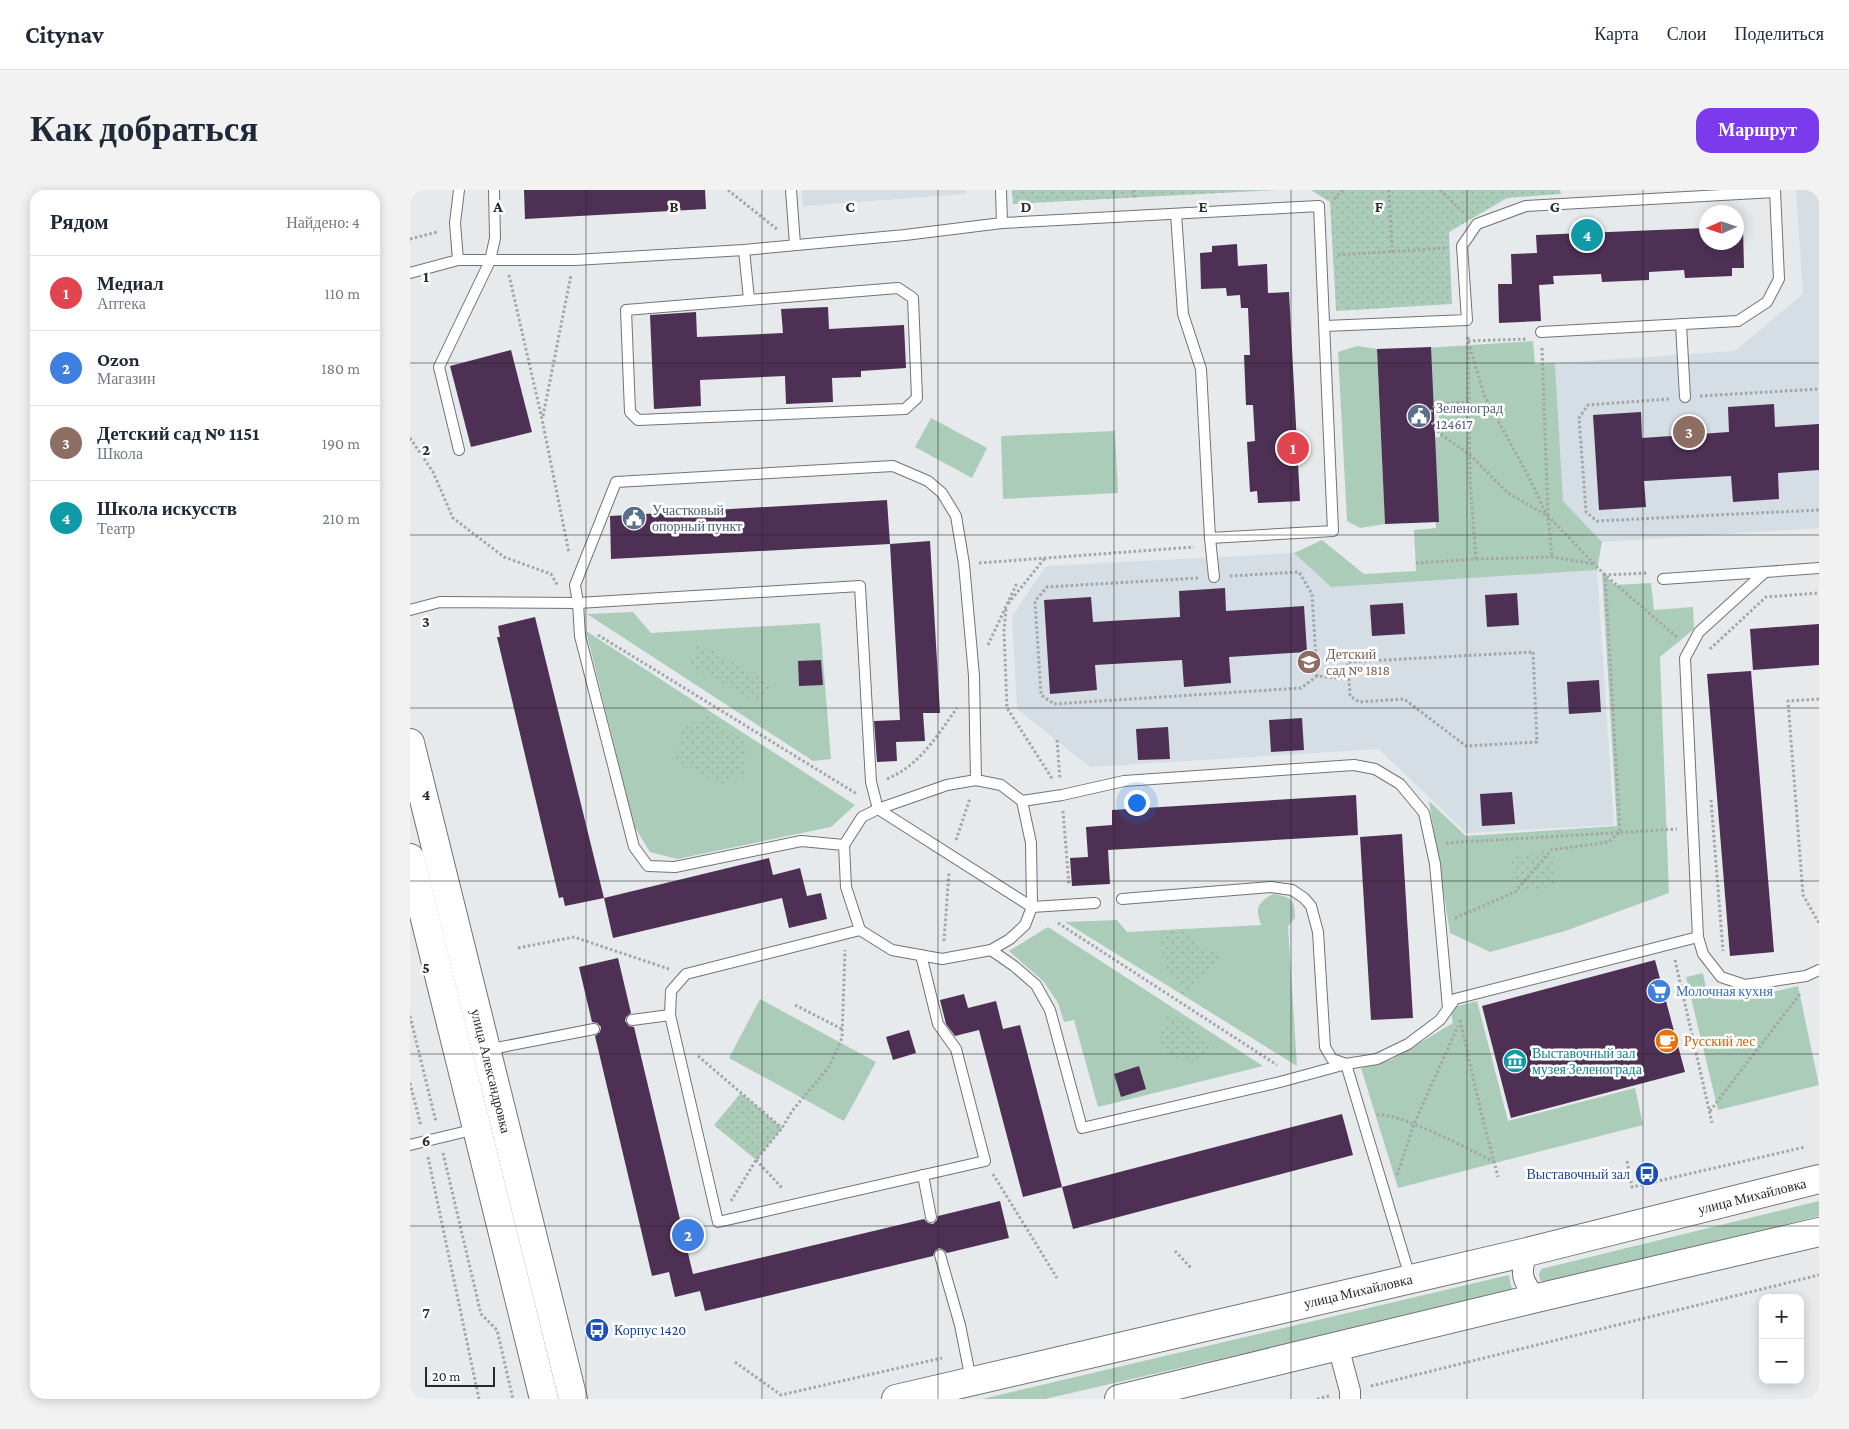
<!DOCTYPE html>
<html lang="ru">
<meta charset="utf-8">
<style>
:root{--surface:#fff;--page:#f2f2f3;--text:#1f2937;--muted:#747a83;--line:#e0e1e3;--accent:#7c3aed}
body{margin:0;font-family:"Crimson Pro",serif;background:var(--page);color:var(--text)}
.controls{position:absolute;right:15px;bottom:15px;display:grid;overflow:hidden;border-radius:10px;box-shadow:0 2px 12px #0003}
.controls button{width:45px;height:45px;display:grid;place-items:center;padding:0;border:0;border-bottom:1px solid var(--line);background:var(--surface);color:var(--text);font:25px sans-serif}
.compass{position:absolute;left:1289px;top:15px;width:45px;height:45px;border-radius:50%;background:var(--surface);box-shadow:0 2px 12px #0003;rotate:267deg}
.scale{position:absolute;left:15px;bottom:12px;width:70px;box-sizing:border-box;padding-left:5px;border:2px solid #28292a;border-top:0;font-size:14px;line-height:18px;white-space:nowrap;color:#28292a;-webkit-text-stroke:4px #fff;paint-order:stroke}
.you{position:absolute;left:726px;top:612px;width:18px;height:18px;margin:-12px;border:4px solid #fff;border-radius:50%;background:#1a73e8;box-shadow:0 0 0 8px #1a73e833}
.badge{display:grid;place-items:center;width:32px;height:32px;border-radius:50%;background:var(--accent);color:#fff;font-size:16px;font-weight:700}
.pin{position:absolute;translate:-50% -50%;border:2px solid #fff;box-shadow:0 1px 5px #0006}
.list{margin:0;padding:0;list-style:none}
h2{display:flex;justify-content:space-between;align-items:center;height:65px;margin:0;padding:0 20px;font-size:21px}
h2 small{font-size:16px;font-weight:400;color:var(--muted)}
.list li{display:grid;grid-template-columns:32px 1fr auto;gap:15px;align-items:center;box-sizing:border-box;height:75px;padding:0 20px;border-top:1px solid var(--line)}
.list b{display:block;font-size:19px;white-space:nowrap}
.list p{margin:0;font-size:16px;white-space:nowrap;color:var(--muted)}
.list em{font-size:16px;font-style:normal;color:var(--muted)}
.map{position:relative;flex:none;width:1409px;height:1209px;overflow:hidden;border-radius:15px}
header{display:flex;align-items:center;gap:30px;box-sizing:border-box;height:70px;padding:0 25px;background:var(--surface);border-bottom:1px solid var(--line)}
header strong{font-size:24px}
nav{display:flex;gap:28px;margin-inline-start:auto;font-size:18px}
.intro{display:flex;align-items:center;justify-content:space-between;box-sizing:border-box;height:120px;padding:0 30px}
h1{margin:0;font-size:35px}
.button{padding:12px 22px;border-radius:15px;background:var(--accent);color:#fff;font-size:18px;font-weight:700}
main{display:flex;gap:30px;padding:0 30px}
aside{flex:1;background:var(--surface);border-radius:15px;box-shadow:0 2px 12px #0003}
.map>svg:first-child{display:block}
.built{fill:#d5dde5}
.green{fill:#acccba}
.park{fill:url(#park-dots)}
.building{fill:#4d3053}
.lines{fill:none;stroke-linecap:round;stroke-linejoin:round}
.lane-casing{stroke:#717375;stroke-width:12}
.street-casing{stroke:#717375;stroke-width:22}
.secondary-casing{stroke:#717375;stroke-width:30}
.path{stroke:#a3a6a7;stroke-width:3;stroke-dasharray:2.5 2.5;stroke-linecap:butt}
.lane{stroke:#fff;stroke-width:10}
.street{stroke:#fff;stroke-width:20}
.secondary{stroke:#fff;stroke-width:28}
.grid{fill:none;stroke:#28292a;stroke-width:1;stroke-opacity:0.55}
.labels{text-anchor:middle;stroke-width:5;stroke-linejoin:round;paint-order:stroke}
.service-label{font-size:14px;fill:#4e5e75;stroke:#fff;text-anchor:start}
.education-label{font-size:14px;fill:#785e54;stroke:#fff;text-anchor:start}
.shop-label{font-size:14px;fill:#366cbe;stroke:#fff;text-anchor:start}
.food-label{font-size:14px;fill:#c56008;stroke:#fff;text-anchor:start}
.culture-label{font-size:14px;fill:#0d838f;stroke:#fff;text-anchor:start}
.street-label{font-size:14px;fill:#28292a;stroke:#fff}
.transit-label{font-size:14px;fill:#164399;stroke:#fff;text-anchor:end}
.grid-label{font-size:16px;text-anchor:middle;font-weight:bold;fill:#28292a;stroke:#fff;stroke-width:5;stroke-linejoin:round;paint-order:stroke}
</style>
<header>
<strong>Citynav</strong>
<nav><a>Карта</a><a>Слои</a><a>Поделиться</a></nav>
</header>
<div class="intro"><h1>Как добраться</h1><a class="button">Маршрут</a></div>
<main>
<aside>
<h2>Рядом<small>Найдено: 4</small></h2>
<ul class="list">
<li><span class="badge" style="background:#e0444e">1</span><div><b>Медиал</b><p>Аптека</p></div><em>110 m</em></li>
<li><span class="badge" style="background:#3f7fe0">2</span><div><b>Ozon</b><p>Магазин</p></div><em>180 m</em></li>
<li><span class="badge" style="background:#8d6e63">3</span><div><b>Детский сад № 1151</b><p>Школа</p></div><em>190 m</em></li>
<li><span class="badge" style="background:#0f9aa8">4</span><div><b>Школа искусств</b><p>Театр</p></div><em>210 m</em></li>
</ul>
</aside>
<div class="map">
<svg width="1409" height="1209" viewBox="0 0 1409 1209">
<defs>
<pattern id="park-dots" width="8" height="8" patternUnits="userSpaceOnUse" patternTransform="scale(1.25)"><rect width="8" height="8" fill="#acccba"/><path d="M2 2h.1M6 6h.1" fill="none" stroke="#94afa0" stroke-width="1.8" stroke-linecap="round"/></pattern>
</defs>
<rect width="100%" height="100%" fill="#e7eaec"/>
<g class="built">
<polygon points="392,0 556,0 556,4 393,16"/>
<polygon points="1386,0 1409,0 1409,338 1192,352 1153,311 1145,173 1325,161 1393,104"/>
<polygon points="884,363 921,397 1187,380 1204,635 1056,643 969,559 680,577 607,519 602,426 636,376"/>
</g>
<g class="green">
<polygon points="1123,151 1125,174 1145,173 1153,311 1192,352 1187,380 921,397 884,363 912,350 954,384 1006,381 1004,340 1026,338 1021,248 1030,247 1028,212 1019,212 1015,158"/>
<polygon points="947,156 967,159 975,334 950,338 937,331 928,162"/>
<polygon points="521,228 577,258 562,288 505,257"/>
<polygon points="705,241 708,303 593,309 591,246"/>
<polygon points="1192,383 1205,395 1241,393 1244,420 1283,417 1284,439 1250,467 1259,703 1155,741 1080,762 1040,743 1019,611 1056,646 1207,636"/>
<polygon points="223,422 241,443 410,433 421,569 403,571 177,424"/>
<polygon points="176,441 445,615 421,637 267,669 240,662 224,636"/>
<path d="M863,704C881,707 885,709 885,728L878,736L887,876L655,732L707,730L717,742L851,735C845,718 847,713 863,704Z"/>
<polygon points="638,737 853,876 688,917 664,830 654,832 648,813 634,792 599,761"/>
<polygon points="1293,783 1296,798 1308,809 1329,810 1388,796 1409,895 1308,920 1276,787"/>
<polygon points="350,809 466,872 434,931 319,868"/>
<polygon points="1067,811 1098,931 1225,898 1233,935 988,998 951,878 981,870 1043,833 1040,818"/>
<polygon points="1409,1011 1409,1026 1136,1094 1130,1090 1129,1085 1131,1079"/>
<polygon points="1099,1085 1101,1096 1104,1101 635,1209 572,1209"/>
</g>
<g class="park">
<polygon points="602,0 868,0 603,14"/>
<polygon points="901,0 1150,0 1151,4 1097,8 1039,42 1042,114 926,121 920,12"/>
<polygon points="289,453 362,494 350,515 277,474"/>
<polygon points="296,525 337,552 337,581 313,597 266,570 271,539"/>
<polygon points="1141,660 1146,696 1105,702 1101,666"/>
<polygon points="770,739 810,767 775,807 754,777 750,743"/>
<polygon points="756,819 808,857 778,875 749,856"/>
<polygon points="331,903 372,938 346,970 304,935"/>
</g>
<g class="building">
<polygon points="114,0 295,0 296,19 115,29"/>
<polygon points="1326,37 1333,37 1334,78 1322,78 1322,86 1275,88 1274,80 1239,82 1239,90 1192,92 1191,84 1143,86 1144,94 1129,95 1131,131 1089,133 1088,94 1102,94 1101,64 1127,63 1126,45 1296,38 1296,52 1326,52"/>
<polygon points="827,54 828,76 857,74 858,103 879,102 890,311 848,313 847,301 840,302 837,252 845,251 843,215 836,215 834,165 840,165 838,118 831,118 830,105 817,106 816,98 791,99 790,63 802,62 802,56"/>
<polygon points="418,117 419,139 494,135 496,178 451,181 451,187 422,188 423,212 376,214 375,186 290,190 291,216 244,219 240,125 286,122 287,147 373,143 371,119"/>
<polygon points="1021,157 1029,332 975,334 967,159"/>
<polygon points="101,160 122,242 61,257 40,176"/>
<polygon points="1364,214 1365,237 1409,234 1409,280 1368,283 1369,309 1323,312 1321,286 1234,291 1236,317 1189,320 1183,225 1231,222 1232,248 1319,242 1318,217"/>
<polygon points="477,310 480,354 201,369 200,326"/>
<polygon points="520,351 530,523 513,523 515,551 486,552 487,571 467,572 464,531 490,530 480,354"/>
<polygon points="815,398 816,421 894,416 897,462 819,467 821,493 774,497 772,470 685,475 687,500 640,504 634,410 681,407 683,432 770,427 769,401"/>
<polygon points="1107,403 1109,435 1077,437 1075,405"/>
<polygon points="993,413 995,444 962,446 960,415"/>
<polygon points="125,427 194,708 155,716 153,707 149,708 87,447 90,447 88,436"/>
<polygon points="1409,434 1409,475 1343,480 1340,439"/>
<polygon points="411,470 413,495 389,496 388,471"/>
<polygon points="1341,481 1364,762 1320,766 1297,484"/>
<polygon points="1189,490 1191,522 1159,524 1157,492"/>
<polygon points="892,528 894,560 861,562 859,530"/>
<polygon points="758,537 760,569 728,570 726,539"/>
<polygon points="1102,602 1105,634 1072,636 1070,604"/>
<polygon points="946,605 948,645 698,660 700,694 662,696 660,668 678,667 676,637 702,635 702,620"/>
<polygon points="992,644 1003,828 961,830 950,647"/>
<polygon points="359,668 363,685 390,678 397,706 411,703 417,729 379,738 372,708 203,748 194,708"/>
<polygon points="208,768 221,823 216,827 215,831 219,836 224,837 283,1084 514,1029 518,1033 523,1034 527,1030 528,1026 590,1011 599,1048 537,1063 534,1060 529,1058 525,1061 523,1066 295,1121 290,1101 265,1107 259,1082 242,1086 185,846 190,842 191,837 187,833 182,832 169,777"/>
<polygon points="1245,770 1275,882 1101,928 1072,816"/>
<polygon points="554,804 558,818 586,811 593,839 610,835 652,997 613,1007 569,840 545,846 536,834 530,810"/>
<polygon points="499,840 506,863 483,870 476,847"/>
<polygon points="729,876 736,899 711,907 704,884"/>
<polygon points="932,924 943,965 663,1039 652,997"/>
</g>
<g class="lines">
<g class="lane-casing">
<g id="lane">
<polyline points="381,0 385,54"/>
<polyline points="591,0 592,33"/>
<polyline points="334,60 339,109"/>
<polyline points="48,70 45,33 49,0"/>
<polyline points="0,83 48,70 165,70 334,60 495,45 592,33 909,16 923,341 800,348 791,179 773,124 766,24"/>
<polygon points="488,98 503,108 507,208 495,219 228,230 220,222 216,120"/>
<polyline points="1271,134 1275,207"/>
<polyline points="915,136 1057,130 1052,56 1067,34 1116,16 1365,2"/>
<polyline points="1131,142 1328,131 1357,112 1369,89 1365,0"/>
<polyline points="49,260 29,177 80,71 85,48 84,0"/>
<polyline points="800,348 804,387"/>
<polyline points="1355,382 1409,378"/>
<polyline points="1253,389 1355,382 1289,442 1275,468 1288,747 1293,764 1311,787 1335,795 1396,786 1409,780"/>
<polyline points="0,420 30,412 168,413 165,395 206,292 483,276 518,291 532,303 546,326 554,374 564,486 566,590 591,595 612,611 652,605 714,591 944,575 965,579 990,594 1014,623 1025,674 1038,818"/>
<polyline points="566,590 537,595 468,619 461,592 450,396 168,413 170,446 224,657 238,676 265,677 391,651 434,655 436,697 450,740 482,760 532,769 581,760 600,749 615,735 622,717 621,653 612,611"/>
<polyline points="434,655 452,627 468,619 622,717 685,713"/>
<polyline points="712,709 861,697 882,700 894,708 901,716 908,742 915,857 922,869 936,874"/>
<polyline points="450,740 276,784 261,801 260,825 308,1032 575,971 546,859 528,834 511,765"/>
<polyline points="581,760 604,776 626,795 640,820 672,938 870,892 936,874"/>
<polyline points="222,830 260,825"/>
<polyline points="76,860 184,839"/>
<polyline points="0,955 66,939"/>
<polyline points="513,985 521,1027"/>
<polyline points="530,1065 550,1135 561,1190"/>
<polyline points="1000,1087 936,874 967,869 998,854 1030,830 1045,809 1288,747"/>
</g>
</g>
<g class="street-casing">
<g id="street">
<path d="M1117,1062C1110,1083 1111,1091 1127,1108"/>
<polyline points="928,1156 940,1201 940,1209"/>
</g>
</g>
<g class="secondary-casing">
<g id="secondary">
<polyline points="0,553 163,1209"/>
<polyline points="0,668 134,1209"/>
<polyline points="486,1209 1117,1062 1409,989"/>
<polyline points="709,1209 1127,1108 1409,1042"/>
</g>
</g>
<g class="path">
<polyline points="318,0 368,40"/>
<polyline points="724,0 724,9"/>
<polyline points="979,0 982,62"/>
<polyline points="1030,0 1055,24"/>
<polyline points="924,9 933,0"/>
<polyline points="0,49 27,42 28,40"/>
<polyline points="928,65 1037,58"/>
<polyline points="99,85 132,229 159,363"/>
<polyline points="1058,151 1117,149"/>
<polyline points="1060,157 1074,205 1121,291 1137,326"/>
<polyline points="1132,158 1138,326 1142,367"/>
<polyline points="1290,206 1409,199"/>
<polyline points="1259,209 1178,215 1169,228 1176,322 1187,331 1409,320"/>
<polyline points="1059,212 1026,214 1018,226 1029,243 1060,265 1098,303 1138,326 1195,385 1268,448"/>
<polyline points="133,226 161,85"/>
<polyline points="0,248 23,282 43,328 94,367 141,384 148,396"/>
<polyline points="1066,369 1142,367 1184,374"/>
<polyline points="569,373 784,357"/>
<polyline points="1006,373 1066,369 1060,291 1058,146"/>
<polyline points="820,386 889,382 902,404 907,486"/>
<polyline points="788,388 637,397 625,411 631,505 644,514 891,498 907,486 939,489"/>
<polyline points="596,419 594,441 597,518 643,590"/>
<polyline points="188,445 447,604"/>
<polyline points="578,455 606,395 597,415 635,368"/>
<polyline points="1300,459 1356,407 1409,403"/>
<polygon points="1123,462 1127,552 1056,556 994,509 949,512 940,506 938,472"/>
<polyline points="1409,509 1378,511 1393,705 1409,733"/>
<polyline points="647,550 650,590"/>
<path d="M477,589C510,575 526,547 547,518"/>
<polyline points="1301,610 1313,761"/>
<polyline points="653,621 659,695"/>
<polyline points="546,650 560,608"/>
<polyline points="1036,653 1267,639"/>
<polyline points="1045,728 1105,702 1141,660 1198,652 1210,642 1195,385 1238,383"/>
<polyline points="648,733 867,875"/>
<polyline points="534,751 539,683"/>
<polyline points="108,758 164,747 259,779"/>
<polyline points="1265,770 1302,933"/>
<polyline points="385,815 432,839"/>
<polyline points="0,826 26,932"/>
<polyline points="1050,830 1071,922 1088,987"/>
<polyline points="288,866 372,938"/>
<polyline points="0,893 11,936"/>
<polyline points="1300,921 1390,804"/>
<path d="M967,925C983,920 1066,962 1084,972"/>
<polyline points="33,963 71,1124 87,1140 103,1209"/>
<polyline points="18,967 69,1209"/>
<polyline points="346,970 373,999"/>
<polyline points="1217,971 1222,997 1395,957"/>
<polyline points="583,984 647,1088"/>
<polyline points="987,985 1004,934 1048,836"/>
<polyline points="321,1011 346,970 372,938 382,921 419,877 432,848 435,760"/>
<polyline points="765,1061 782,1079"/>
<polyline points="325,1172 371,1205 532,1168"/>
<polyline points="961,1196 1409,1085"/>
<polyline points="907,1209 919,1206"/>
</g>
<use href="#lane" class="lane"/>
<use href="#street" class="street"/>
<use href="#secondary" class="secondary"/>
</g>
<path class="grid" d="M176,0V1209M352,0V1209M528,0V1209M704,0V1209M881,0V1209M1057,0V1209M1233,0V1209M0,173H1409M0,345H1409M0,518H1409M0,691H1409M0,864H1409M0,1036H1409"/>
<defs>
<g id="civic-disc" transform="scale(1.25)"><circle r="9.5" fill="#5c6f8a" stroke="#fff"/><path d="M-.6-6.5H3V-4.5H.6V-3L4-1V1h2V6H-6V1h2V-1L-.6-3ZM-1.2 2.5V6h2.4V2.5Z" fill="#fff"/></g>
<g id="school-disc" transform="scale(1.25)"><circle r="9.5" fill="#8d6e63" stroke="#fff"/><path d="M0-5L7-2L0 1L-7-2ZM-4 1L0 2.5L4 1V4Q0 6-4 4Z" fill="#fff"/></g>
<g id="supermarket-disc" transform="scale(1.25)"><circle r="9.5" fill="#3f7fe0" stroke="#fff"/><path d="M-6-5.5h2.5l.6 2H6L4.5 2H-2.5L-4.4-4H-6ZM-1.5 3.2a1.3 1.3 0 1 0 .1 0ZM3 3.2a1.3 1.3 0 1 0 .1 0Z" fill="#fff"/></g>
<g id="cafe-disc" transform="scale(1.25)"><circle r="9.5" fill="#e8710a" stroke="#fff"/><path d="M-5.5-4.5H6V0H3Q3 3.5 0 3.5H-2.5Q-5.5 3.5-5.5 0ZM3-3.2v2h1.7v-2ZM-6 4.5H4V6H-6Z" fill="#fff"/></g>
<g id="museum-disc" transform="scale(1.25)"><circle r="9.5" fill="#0f9aa8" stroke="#fff"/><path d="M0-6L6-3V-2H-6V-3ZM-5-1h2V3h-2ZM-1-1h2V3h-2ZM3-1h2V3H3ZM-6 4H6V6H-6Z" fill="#fff"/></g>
<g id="bus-disc" transform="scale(1.25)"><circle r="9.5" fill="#1a4fb4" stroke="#fff"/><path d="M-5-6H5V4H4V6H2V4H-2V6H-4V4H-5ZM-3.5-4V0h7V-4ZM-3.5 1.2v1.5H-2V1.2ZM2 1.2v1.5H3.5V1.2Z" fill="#fff"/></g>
</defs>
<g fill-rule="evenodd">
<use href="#civic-disc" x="1009" y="226"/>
<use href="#civic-disc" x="224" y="328"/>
<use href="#school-disc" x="899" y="472"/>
<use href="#supermarket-disc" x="1249" y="801"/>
<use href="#cafe-disc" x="1257" y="851"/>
<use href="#museum-disc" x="1105" y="871"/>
<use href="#bus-disc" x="1237" y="984"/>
<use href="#bus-disc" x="187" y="1140"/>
</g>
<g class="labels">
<g class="service-label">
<text x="1026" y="223">Зеленоград<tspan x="1026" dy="16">124617</tspan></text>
<text x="242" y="325">Участковый<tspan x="242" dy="16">опорный пункт</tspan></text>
</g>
<g class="education-label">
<text x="916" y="469">Детский<tspan x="916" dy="16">сад № 1818</tspan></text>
</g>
<g class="shop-label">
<text x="1266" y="806">Молочная кухня</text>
</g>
<g class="food-label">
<text x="1274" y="856">Русский лес</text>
</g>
<g class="culture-label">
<text x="1122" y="868">Выставочный зал<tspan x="1122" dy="16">музея Зеленограда</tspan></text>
</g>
<g class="street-label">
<text transform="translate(81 881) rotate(76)" y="5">улица Александровка</text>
<text transform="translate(1342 1006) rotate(-14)" y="5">улица Михайловка</text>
<text transform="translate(948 1101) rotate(-13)" y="5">улица Михайловка</text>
</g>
<g class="transit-label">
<text x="1220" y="989">Выставочный зал</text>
<text x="204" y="1145" text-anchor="start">Корпус 1420</text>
</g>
</g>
<g class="grid-label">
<text x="88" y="22">A</text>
<text x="264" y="22">B</text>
<text x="440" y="22">C</text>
<text x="616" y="22">D</text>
<text x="793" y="22">E</text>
<text x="969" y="22">F</text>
<text x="1145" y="22">G</text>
<text x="16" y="92">1</text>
<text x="16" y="265">2</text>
<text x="16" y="437">3</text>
<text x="16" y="610">4</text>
<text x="16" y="783">5</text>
<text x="16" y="956">6</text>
<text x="16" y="1128">7</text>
</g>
</svg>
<div class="controls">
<button>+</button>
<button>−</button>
</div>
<svg class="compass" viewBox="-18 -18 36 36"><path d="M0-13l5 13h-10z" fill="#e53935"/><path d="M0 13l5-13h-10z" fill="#747a83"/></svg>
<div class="scale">20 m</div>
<div class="you"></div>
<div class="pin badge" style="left:883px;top:258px;background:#e0444e">1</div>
<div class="pin badge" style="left:278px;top:1045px;background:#3f7fe0">2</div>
<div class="pin badge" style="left:1279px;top:242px;background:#8d6e63">3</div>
<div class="pin badge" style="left:1177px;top:45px;background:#0f9aa8">4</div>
</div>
</main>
